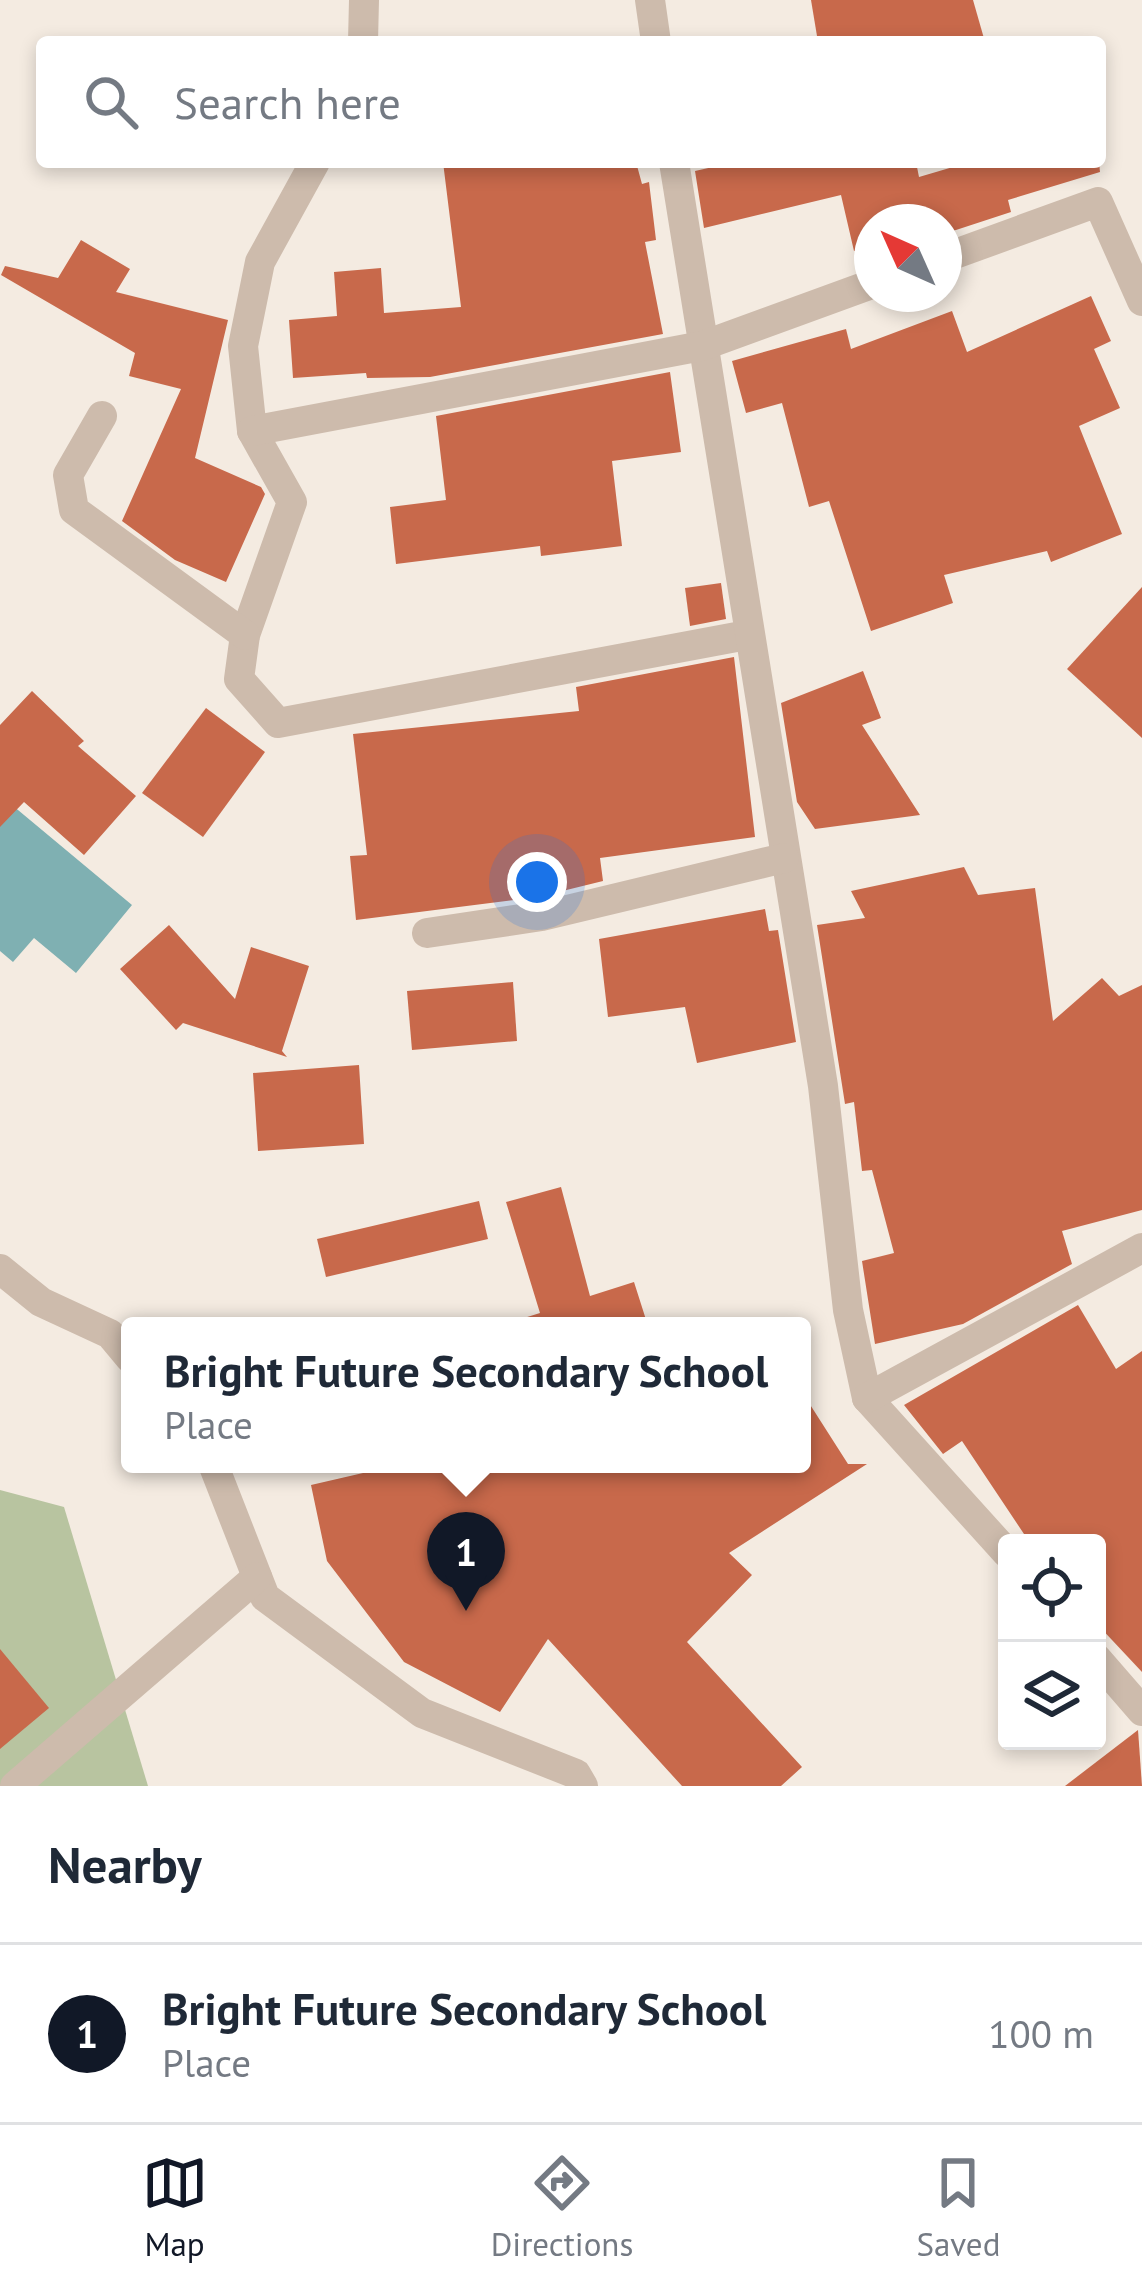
<!DOCTYPE html>
<style>
:root{--surface:#fff;--page:#f2f2f3;--text:#1f2937;--muted:#747a83;--line:#e0e1e3;--accent:#111827}
body{margin:0;font-family:"PT Sans",sans-serif;background:var(--page);color:var(--text)}
.controls{position:absolute;right:36px;bottom:36px;display:grid;overflow:hidden;border-radius:12px;box-shadow:0 6px 18px #0003}
.controls button{width:108px;height:108px;display:grid;place-items:center;padding:0;border:0;border-bottom:3px solid var(--line);background:var(--surface);color:var(--text);font:60px sans-serif}
.compass{position:absolute;left:854px;top:204px;width:108px;height:108px;border-radius:50%;background:var(--surface);box-shadow:0 6px 18px #0003;rotate:315deg}
.you{position:absolute;left:537px;top:882px;width:42px;height:42px;margin:-30px;border:9px solid #fff;border-radius:50%;background:#1a73e8;box-shadow:0 0 0 18px #1a73e833}
.badge{display:grid;place-items:center;width:78px;height:78px;border-radius:50%;background:var(--accent);color:#fff;font-size:39px;font-weight:700}
.pin{position:absolute;translate:-50% -99px;filter:drop-shadow(0 3px 6px #0008)}
.pin::after{content:'';position:absolute;top:63px;width:42px;height:36px;background:inherit;clip-path:polygon(0 0,100% 0,50% 100%)}
.popup{position:absolute;left:121px;top:1317px;width:690px;height:156px;box-sizing:border-box;display:grid;place-content:center;border-radius:12px;background:var(--surface);filter:drop-shadow(0 3px 9px #0005);font-size:39px;white-space:nowrap;color:var(--muted)}
.popup b{font-size:45px;color:var(--text)}
.popup::after{content:'';position:absolute;left:50%;top:100%;margin-left:-24px;border:24px solid transparent;border-top-color:var(--surface)}
.list{margin:0;padding:0;list-style:none}
h2{display:flex;justify-content:space-between;align-items:center;height:156px;margin:0;padding:0 48px;font-size:51px}
h2 small{font-size:39px;font-weight:400;color:var(--muted)}
.list li{display:grid;grid-template-columns:78px 1fr auto;gap:36px;align-items:center;box-sizing:border-box;height:180px;padding:0 48px;border-top:3px solid var(--line)}
.list b{display:block;font-size:45px;white-space:nowrap}
.list p{margin:0;font-size:39px;white-space:nowrap;color:var(--muted)}
.list em{font-size:39px;font-style:normal;color:var(--muted)}
.icon{flex:none;width:66px;height:66px;fill:none;stroke:currentColor;stroke-width:2;stroke-linecap:round;stroke-linejoin:round}
.map{position:relative;flex:none;width:1142px;height:1786px;overflow:hidden}
.search{position:absolute;background:var(--surface);box-shadow:0 6px 18px #0003;left:36px;right:36px;top:36px;height:132px;display:flex;align-items:center;gap:30px;box-sizing:border-box;padding:0 42px;border-radius:12px;color:var(--muted);font-size:45px}
.sheet{height:336px;background:var(--surface)}
nav{display:flex;justify-content:space-around;align-items:center;box-sizing:border-box;height:168px;border-top:3px solid var(--line);background:var(--surface);font-size:33px;color:var(--muted)}
nav a{display:grid;justify-items:center;gap:6px}
nav .on{color:var(--accent)}
.map>svg:first-child{display:block}
.green{fill:#b8c4a0}
.water{fill:#7fb0b2}
.building{fill:#c8694b}
.lines{fill:none;stroke-linecap:round;stroke-linejoin:round}
.minor{stroke:#cdbbac;stroke-width:30}
</style>
<div class="map">
<svg width="1142" height="1786" viewBox="0 0 1142 1786">
<rect width="100%" height="100%" fill="#f4ebe1"/>
<polygon class="green" points="0,1490 64,1507 148,1786 0,1786"/>
<polygon class="water" points="0,795 132,905 76,973 34,938 13,962 0,951"/>
<g class="building">
<polygon points="811,0 973,0 985,42 818,42"/>
<polygon points="443,162 636,162 642,184 649,182 656,240 645,242 663,334 430,377 367,378 366,373 293,378 289,320 337,316 334,272 381,268 384,313 461,307"/>
<polygon points="735,162 916,162 919,177 970,162 1099,162 1100,172 1008,200 1011,212 956,230 944,233 944,222 872,222 872,247 854,251 841,195 704,228 695,171"/>
<polygon points="81,240 130,269 116,292 228,320 195,458 261,487 265,494 226,582 175,560 122,521 181,389 129,376 135,353 1,275 5,266 58,278"/>
<polygon points="1091,296 1111,341 1094,349 1120,408 1079,426 1122,534 1051,562 1047,551 944,575 953,603 871,631 829,501 809,507 782,403 746,413 732,361 846,329 851,349 952,311 967,352"/>
<polygon points="670,372 681,452 612,461 622,546 541,556 540,546 396,564 390,507 446,500 436,416"/>
<polygon points="721,583 726,619 690,626 685,588"/>
<polygon points="1142,587 1142,738 1067,669"/>
<polygon points="734,657 755,837 600,858 603,881 538,897 356,920 350,856 367,855 353,734 579,711 576,687"/>
<polygon points="863,671 881,718 862,725 920,815 815,829 797,802 781,703"/>
<polygon points="32,691 84,741 78,746 136,796 84,855 24,802 0,827 0,725"/>
<polygon points="206,708 265,752 203,837 142,793"/>
<polygon points="964,867 978,895 1035,888 1053,1021 1102,978 1119,996 1142,985 1142,1210 1062,1231 1072,1264 963,1324 875,1344 862,1261 894,1253 872,1170 862,1171 854,1102 845,1104 817,925 865,918 851,891"/>
<polygon points="765,909 769,931 778,930 796,1042 697,1063 685,1007 608,1017 599,939"/>
<polygon points="169,925 235,999 251,947 309,966 282,1051 287,1057 183,1023 176,1030 120,969"/>
<polygon points="513,982 517,1041 412,1050 407,991"/>
<polygon points="359,1065 364,1144 258,1151 253,1073"/>
<polygon points="561,1187 590,1296 634,1282 648,1326 525,1326 524,1318 540,1313 506,1202"/>
<polygon points="479,1201 488,1239 326,1277 317,1239"/>
<polygon points="1078,1305 1116,1369 1142,1351 1142,1672 1097,1624 1097,1543 1030,1543 962,1441 943,1454 904,1405"/>
<polygon points="802,1392 848,1464 867,1464 729,1553 752,1575 687,1642 802,1767 781,1786 682,1786 548,1639 500,1712 404,1662 327,1561 311,1485 402,1464 802,1464"/>
<polygon points="0,1649 49,1708 0,1749"/>
<polygon points="1138,1730 1142,1786 1065,1786"/>
</g>
<g class="lines">
<g class="minor">
<polyline points="650,0 656,42"/>
<polyline points="363,42 364,0"/>
<polyline points="315,162 260,262 243,346 252,431 292,502 245,635 239,679 278,723 747,635"/>
<polyline points="674,162 823,1086 848,1310 867,1398 1007,1553"/>
<polyline points="944,258 1098,202 1142,301"/>
<polyline points="102,416 68,475 74,510 245,635"/>
<polyline points="252,431 702,346 872,284"/>
<polyline points="427,933 542,916 784,858"/>
<polyline points="0,1269 41,1302 110,1334 130,1358"/>
<polyline points="867,1398 1142,1248"/>
<polyline points="213,1464 265,1597 422,1713 576,1774 583,1786"/>
<polyline points="1097,1659 1142,1711"/>
<polyline points="15,1786 257,1577"/>
</g>
</g>
</svg>
<div class="controls">
<button><svg class="icon" aria-label="locate" viewBox="0 0 24 24"><circle cx="12" cy="12" r="6"/><path d="M12 2v4M12 18v4M2 12h4M18 12h4"/></svg></button>
<button><svg class="icon" aria-label="layers" viewBox="0 0 24 24"><path d="M12 4l9 5-9 5-9-5zM3 14l9 5 9-5"/></svg></button>
</div>
<svg class="compass" viewBox="-18 -18 36 36"><path d="M0-13l5 13h-10z" fill="#e53935"/><path d="M0 13l5-13h-10z" fill="#747a83"/></svg>
<div class="you"></div>
<div class="pin badge" style="left:466px;top:1611px">1</div>
<div class="popup"><b>Bright Future Secondary School</b>Place</div>
<div class="search"><svg class="icon" aria-label="search" viewBox="0 0 24 24"><circle cx="10" cy="10" r="6"/><path d="M15 15l6 6"/></svg>Search here</div>
</div>
<section class="sheet">
<h2>Nearby<small></small></h2>
<ul class="list">
<li><span class="badge">1</span><div><b>Bright Future Secondary School</b><p>Place</p></div><em>100 m</em></li>
</ul>
</section>
<nav>
<a class="on"><svg class="icon" aria-label="map" viewBox="0 0 24 24"><path d="M3 6l6-2 6 2 6-2v14l-6 2-6-2-6 2zM9 4v14M15 6v14"/></svg>Map</a>
<a><svg class="icon" aria-label="directions" viewBox="0 0 24 24"><path d="M12 3l9 9-9 9-9-9zM9 14v-3h6M13 9l2 2-2 2"/></svg>Directions</a>
<a><svg class="icon" aria-label="saved" viewBox="0 0 24 24"><path d="M7 4h10v16l-5-4-5 4z"/></svg>Saved</a>
</nav>
